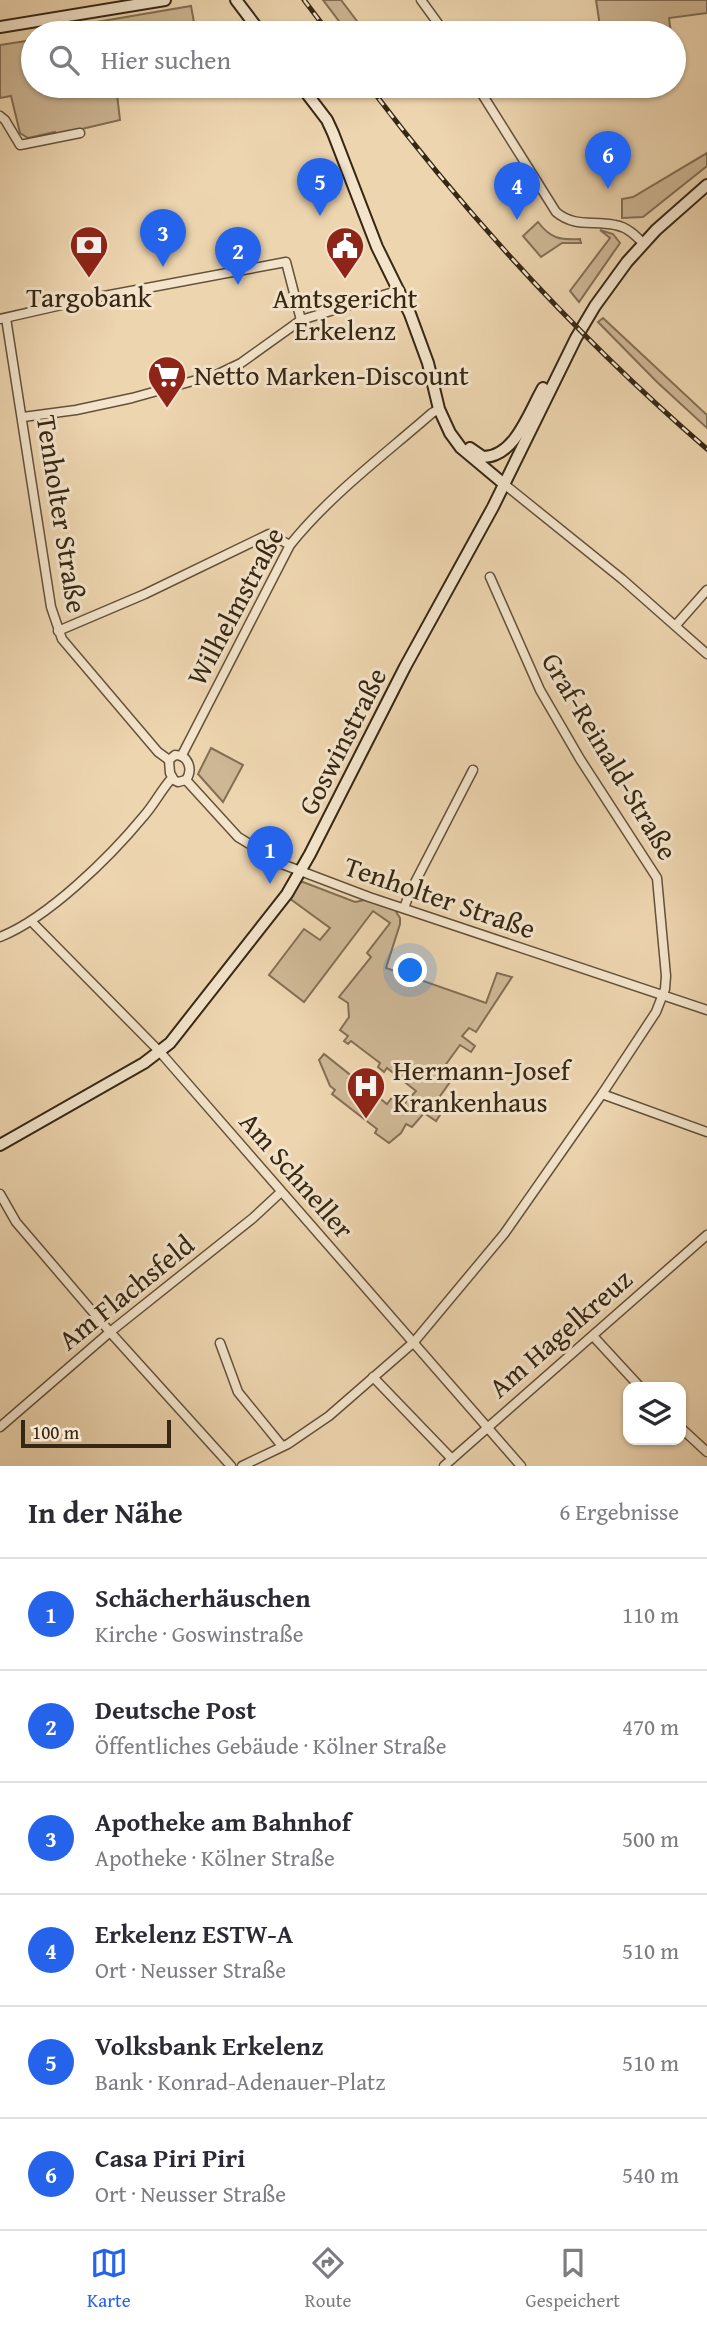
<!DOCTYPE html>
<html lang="de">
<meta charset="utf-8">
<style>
:root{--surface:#fff;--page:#f7f7f7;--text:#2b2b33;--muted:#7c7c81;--line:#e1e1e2;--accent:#2563eb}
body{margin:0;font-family:"Gentium Book Plus",serif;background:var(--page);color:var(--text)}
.controls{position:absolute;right:21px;bottom:21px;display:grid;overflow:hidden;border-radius:14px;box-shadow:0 2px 5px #0004}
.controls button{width:63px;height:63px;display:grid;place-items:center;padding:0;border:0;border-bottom:2px solid var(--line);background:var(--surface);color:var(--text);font:35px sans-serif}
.scale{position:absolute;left:21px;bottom:18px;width:150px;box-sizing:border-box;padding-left:7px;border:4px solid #362714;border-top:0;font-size:19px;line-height:24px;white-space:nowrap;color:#362714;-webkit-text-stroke:5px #f3e4cb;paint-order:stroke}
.you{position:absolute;left:411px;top:971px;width:24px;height:24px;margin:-18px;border:5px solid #fff;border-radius:50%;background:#1a73e8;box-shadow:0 0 0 10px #1a73e833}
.badge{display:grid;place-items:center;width:46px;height:46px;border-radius:50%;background:var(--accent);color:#fff;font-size:23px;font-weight:700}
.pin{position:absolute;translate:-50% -58px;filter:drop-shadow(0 2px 4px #0008)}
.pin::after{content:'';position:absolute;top:37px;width:24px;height:21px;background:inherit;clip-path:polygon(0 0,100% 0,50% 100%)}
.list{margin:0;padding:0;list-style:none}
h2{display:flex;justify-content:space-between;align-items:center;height:91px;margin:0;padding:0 28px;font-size:30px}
h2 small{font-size:23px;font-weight:400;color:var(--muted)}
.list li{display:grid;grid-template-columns:46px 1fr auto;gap:21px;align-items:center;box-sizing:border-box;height:112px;padding:0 28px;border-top:2px solid var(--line)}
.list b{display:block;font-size:26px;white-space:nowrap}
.list p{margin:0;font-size:23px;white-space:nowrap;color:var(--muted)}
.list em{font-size:23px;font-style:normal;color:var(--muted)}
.icon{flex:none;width:38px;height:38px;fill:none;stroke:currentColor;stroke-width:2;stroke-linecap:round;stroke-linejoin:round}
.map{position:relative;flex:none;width:707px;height:1466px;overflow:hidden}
.search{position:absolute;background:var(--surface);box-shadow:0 2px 5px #0004;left:21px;right:21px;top:21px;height:77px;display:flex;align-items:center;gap:18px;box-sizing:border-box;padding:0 24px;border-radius:38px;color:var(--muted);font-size:26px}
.sheet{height:763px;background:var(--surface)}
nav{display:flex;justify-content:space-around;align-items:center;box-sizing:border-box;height:98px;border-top:2px solid var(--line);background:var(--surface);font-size:19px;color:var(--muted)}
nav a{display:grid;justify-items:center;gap:4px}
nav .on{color:var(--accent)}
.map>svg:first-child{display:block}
.green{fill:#ceb795;stroke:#826f54;stroke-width:2}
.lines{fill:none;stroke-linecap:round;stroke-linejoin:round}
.street-casing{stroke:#64523b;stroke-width:11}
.secondary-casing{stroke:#362714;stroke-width:14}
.street{stroke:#f3e4cb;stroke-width:8}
.secondary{stroke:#f3e4cb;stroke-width:10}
.rail-casing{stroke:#362714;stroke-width:5}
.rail{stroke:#f3e4cb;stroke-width:2.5;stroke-dasharray:8;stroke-linecap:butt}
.labels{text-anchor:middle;stroke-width:6;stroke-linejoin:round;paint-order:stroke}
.poi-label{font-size:28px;fill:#362714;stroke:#f3e4cb}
.street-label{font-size:28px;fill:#362714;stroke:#f3e4cb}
</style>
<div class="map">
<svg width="707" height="1466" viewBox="0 0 707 1466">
<rect width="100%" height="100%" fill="#edd5af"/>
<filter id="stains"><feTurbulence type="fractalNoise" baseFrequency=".00286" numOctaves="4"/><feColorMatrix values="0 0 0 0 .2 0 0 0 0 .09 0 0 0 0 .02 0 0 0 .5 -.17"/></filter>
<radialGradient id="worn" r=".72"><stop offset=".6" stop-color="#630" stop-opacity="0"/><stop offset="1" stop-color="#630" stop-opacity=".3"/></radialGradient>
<g class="green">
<polygon points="323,0 341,0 366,33 348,33"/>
<polygon points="596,0 707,0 707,13 669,18 671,33 601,33"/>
<polygon points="191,6 196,33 56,33 55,29"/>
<polygon points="33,40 33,86 116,86 120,120 56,135 55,132 28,138 20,133 11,96 0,98 0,45"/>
<polygon points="707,153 707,166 643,217 622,218 622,199 633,197"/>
<path d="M538,222C551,239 560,240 580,239L581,243H562L541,257L523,236Z"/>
<polygon points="600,230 613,234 620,243 579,302 570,291 610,238"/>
<polygon points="603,318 707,415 707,428 657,382 598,322"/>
<polygon points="211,748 243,765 223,802 198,774"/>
<polygon points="303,882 355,902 370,899 395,910 400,918 400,924 386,968 486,1003 497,973 512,977 476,1032 469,1028 462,1036 475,1046 471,1052 460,1045 444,1067 455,1075 433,1106 442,1112 436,1121 424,1113 412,1127 406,1124 401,1133 389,1143 375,1133 377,1129 332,1094 335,1090 330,1086 319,1060 324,1054 387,1104 394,1095 404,1104 416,1091 387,1068 384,1072 378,1067 380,1063 351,1041 348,1044 344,1041 348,1036 340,1030 349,1017 348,1003 339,997 371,957 367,953 390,923 373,911 304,1002 269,975 304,929 320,940 330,928 289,898 299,883"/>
</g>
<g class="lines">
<g class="street-casing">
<g id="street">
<polyline points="421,0 445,33"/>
<path d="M477,86L556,212C575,228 593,220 615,225C627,227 635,235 643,243"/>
<polyline points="0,116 5,120 20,145 80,133"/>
<polyline points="6,318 51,607 62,639 158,752 169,760"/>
<polyline points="0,319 88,299 286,262 301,320"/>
<polyline points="23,417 76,410 132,398 218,374 241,363 301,320 400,290"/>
<polyline points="504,484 622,579 707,654"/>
<polyline points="676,625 707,590"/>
<polyline points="58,631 145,594 269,534 290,545"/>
<path d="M175,755C189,755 193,770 186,780L178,782L174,780L170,773L169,760Z"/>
<path d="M182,755L290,545C330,495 384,455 432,413L439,409"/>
<polyline points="186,780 238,837 282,864 369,897 707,1010"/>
<polyline points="404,908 410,892 473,770"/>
<polyline points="32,922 160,1052 521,1466"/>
<path d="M0,937C48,918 110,857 143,817C154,805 161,790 172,778"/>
<polyline points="602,1094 707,1132"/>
<polyline points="0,1194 16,1222 110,1332 231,1466"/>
<polyline points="593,1336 640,1387"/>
<polyline points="220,1343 238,1392 282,1446"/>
<polyline points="373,1377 452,1459"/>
<polyline points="0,1427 110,1332 253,1218 281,1192"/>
<polyline points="681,1428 707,1452"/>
<polyline points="242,1466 288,1444 329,1416 414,1342 504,1234 602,1094 656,1012 665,989 666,976 657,878 580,759 540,690 490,577"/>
<polyline points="444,1466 707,1235"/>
</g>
</g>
<g class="secondary-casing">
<g id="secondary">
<polyline points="236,0 261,33"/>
<polyline points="0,27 165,0"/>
<polyline points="301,86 327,120 333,133 377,247 410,314 428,363 439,409 450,433 461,448 504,484"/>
<path d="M470,448L483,457C515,457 529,412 543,388"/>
<polyline points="0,1145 144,1063 170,1043 287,894 310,854 405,667 493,507 576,338 595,306 627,262 656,230 707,185"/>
</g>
</g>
<use href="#street" class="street"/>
<use href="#secondary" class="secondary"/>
<g class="rail-casing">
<g id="rail">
<polyline points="304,0 329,33"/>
<path d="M369,86C468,217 582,341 707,449"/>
</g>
</g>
<use href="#rail" class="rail"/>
</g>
<defs>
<g id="bank-pin" transform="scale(2.0125)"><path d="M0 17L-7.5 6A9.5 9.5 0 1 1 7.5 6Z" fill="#8f2418" stroke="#f3e4cb"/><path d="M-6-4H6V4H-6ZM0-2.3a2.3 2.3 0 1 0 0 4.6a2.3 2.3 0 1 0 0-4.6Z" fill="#fff"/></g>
<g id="civic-pin" transform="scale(2.0125)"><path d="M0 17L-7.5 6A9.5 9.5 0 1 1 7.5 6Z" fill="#8f2418" stroke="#f3e4cb"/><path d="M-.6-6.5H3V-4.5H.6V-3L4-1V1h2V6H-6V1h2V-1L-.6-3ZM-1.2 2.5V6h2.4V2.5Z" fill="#fff"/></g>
<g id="supermarket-pin" transform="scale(2.0125)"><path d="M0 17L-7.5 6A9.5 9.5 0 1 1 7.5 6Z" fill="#8f2418" stroke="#f3e4cb"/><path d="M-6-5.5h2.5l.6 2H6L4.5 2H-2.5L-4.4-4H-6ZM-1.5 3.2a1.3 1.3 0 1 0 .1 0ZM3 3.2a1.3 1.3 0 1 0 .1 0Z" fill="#fff"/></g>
<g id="hospital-pin" transform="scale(2.0125)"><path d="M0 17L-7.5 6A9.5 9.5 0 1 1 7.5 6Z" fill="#8f2418" stroke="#f3e4cb"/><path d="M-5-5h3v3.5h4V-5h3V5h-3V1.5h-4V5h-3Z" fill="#fff"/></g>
</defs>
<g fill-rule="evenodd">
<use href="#bank-pin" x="89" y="245"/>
<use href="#civic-pin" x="345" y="246"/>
<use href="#supermarket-pin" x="167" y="375"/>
<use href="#hospital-pin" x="366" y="1086"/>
</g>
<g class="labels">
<g class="poi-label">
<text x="89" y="307">Targobank</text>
<text x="345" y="308">Amtsgericht<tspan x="345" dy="32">Erkelenz</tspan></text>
<text x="194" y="385" text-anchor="start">Netto Marken-Discount</text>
<text x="393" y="1080" text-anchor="start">Hermann-Josef<tspan x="393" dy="32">Krankenhaus</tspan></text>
</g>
<g class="street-label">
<text transform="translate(62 514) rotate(81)" y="10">Tenholter Straße</text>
<text transform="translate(235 606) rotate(-62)" y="10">Wilhelmstraße</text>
<text transform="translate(342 741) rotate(-63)" y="10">Goswinstraße</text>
<text transform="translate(610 756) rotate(59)" y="10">Graf-Reinald-Straße</text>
<text transform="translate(440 897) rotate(19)" y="10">Tenholter Straße</text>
<text transform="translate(297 1175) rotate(49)" y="10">Am Schneller</text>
<text transform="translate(126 1292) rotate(-39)" y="10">Am Flachsfeld</text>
<text transform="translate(560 1333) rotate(-41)" y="10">Am Hagelkreuz</text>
</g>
</g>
<rect width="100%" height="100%" filter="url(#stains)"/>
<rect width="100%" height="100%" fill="url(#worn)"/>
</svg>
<div class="controls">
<button><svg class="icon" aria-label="layers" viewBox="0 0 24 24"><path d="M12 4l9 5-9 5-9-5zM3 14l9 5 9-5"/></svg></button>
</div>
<div class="scale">100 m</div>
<div class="you"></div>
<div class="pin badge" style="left:270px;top:884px">1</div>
<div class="pin badge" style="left:238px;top:285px">2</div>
<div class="pin badge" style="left:163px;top:267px">3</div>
<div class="pin badge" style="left:517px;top:220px">4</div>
<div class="pin badge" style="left:320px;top:216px">5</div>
<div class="pin badge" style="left:608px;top:189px">6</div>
<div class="search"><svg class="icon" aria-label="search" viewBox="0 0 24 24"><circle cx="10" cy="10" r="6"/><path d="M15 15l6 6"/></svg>Hier suchen</div>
</div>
<section class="sheet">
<h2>In der Nähe<small>6 Ergebnisse</small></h2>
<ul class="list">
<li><span class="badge">1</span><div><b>Schächerhäuschen</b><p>Kirche · Goswinstraße</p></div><em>110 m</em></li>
<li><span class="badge">2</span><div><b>Deutsche Post</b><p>Öffentliches Gebäude · Kölner Straße</p></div><em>470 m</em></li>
<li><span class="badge">3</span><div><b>Apotheke am Bahnhof</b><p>Apotheke · Kölner Straße</p></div><em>500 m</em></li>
<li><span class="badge">4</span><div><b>Erkelenz ESTW-A</b><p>Ort · Neusser Straße</p></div><em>510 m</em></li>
<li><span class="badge">5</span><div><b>Volksbank Erkelenz</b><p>Bank · Konrad-Adenauer-Platz</p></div><em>510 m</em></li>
<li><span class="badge">6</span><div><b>Casa Piri Piri</b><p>Ort · Neusser Straße</p></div><em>540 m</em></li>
</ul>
</section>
<nav>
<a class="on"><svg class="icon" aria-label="map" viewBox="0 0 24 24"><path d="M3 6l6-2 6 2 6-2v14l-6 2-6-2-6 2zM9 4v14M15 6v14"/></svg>Karte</a>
<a><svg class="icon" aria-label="directions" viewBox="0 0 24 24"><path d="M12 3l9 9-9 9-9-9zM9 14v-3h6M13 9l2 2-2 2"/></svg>Route</a>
<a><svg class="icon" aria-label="saved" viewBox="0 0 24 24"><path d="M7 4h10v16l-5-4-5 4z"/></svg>Gespeichert</a>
</nav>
